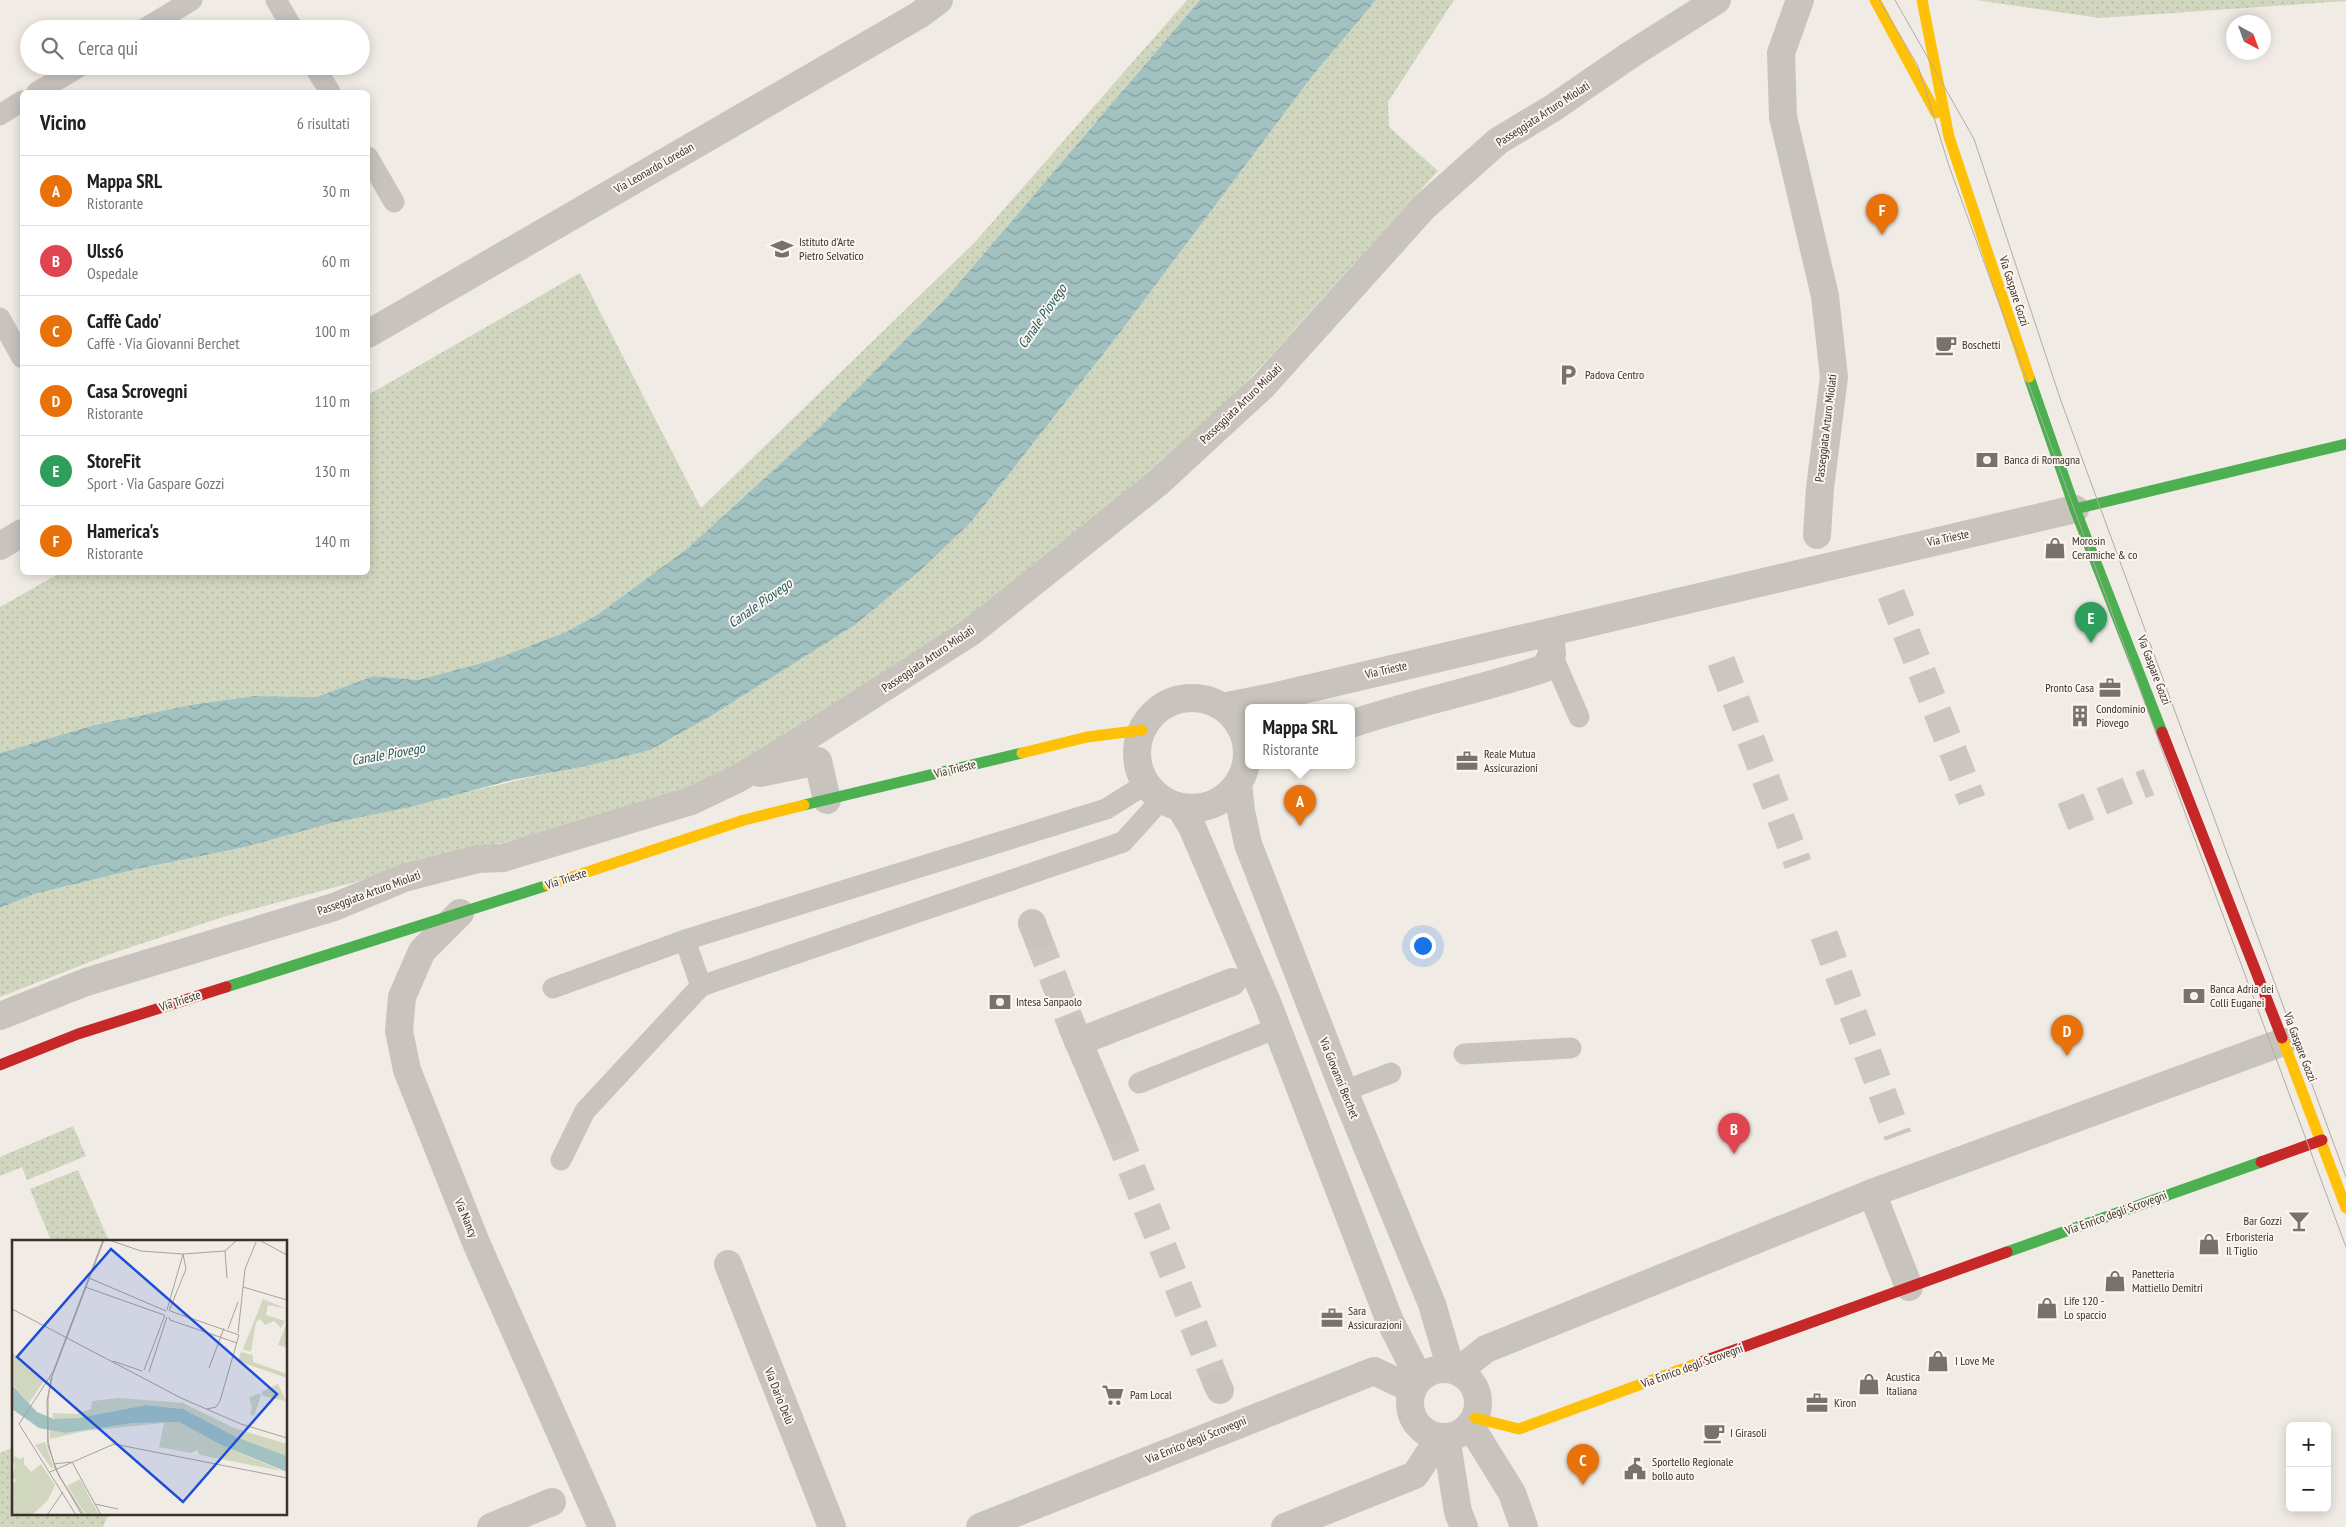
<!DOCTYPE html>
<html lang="it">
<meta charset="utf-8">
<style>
:root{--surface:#fff;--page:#f6f6f6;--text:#202124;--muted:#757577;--line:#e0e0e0;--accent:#7a716c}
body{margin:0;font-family:"PT Sans Narrow",sans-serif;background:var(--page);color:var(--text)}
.controls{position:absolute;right:15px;bottom:15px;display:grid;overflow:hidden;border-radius:8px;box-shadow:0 2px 12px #0003}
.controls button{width:45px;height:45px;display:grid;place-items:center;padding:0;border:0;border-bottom:1px solid var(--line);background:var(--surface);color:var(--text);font:25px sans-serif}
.compass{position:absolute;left:2226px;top:15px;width:45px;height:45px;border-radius:50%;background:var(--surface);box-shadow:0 2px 12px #0003;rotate:139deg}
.you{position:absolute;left:1422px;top:945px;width:18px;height:18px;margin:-12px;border:4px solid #fff;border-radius:50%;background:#1a73e8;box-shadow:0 0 0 8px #1a73e833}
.badge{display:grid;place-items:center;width:32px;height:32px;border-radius:50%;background:var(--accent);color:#fff;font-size:16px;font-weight:700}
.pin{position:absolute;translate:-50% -41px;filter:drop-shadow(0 1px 2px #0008)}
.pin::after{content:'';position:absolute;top:26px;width:18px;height:15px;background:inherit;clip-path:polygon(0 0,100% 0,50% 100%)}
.popup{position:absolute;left:1245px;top:704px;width:110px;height:65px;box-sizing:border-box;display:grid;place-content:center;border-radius:8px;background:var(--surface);filter:drop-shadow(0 1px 4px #0005);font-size:16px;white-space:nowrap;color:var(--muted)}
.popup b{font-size:19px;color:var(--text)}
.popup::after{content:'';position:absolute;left:50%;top:100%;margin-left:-10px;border:10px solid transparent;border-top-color:var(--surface)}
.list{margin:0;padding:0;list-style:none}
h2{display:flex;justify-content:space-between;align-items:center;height:65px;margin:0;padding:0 20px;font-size:21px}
h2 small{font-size:16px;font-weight:400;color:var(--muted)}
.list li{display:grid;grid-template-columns:32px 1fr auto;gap:15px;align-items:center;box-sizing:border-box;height:70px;padding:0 20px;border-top:1px solid var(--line)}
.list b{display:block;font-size:19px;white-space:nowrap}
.list p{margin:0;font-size:16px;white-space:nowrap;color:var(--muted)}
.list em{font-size:16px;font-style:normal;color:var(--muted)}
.icon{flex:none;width:28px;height:28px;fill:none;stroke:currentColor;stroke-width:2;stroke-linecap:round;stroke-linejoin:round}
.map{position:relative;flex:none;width:2346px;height:1527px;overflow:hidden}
.search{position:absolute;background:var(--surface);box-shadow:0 2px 12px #0003;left:20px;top:20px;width:350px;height:55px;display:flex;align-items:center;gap:12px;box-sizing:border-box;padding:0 18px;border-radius:28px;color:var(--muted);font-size:19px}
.panel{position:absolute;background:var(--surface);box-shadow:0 2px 12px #0003;left:20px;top:90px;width:350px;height:485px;border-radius:8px}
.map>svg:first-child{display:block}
.grass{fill:url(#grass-dots)}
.water{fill:url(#water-waves)}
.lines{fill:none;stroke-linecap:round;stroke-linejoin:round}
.street-tunnel{stroke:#ccc6c0;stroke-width:28;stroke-dasharray:28 14;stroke-linecap:butt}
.lane{stroke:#c9c3be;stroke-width:21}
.street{stroke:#c9c3be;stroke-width:28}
.fast{stroke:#4caf50;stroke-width:11}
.slow{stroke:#ffc107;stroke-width:11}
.jam{stroke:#c62828;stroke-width:11}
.tram{stroke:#b1aca8;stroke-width:1}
.labels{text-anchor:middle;stroke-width:4;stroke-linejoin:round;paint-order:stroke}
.street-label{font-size:12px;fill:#3b302b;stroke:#fbf5ee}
.poi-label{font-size:12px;fill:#3b302b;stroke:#fbf5ee;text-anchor:start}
.water-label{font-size:14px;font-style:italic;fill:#1f5a5e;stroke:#fbf5ee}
.inset-road{fill:none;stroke:#a8a09b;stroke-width:1}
.view{fill:#1d4ed8;fill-opacity:0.15;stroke:#1d4ed8;stroke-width:2.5}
.inset-edge{fill:none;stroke:#3b302b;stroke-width:2.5}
</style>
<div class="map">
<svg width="2346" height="1527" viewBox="0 0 2346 1527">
<defs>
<pattern id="grass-dots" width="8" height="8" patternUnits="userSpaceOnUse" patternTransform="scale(1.25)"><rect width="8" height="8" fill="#d1d6bf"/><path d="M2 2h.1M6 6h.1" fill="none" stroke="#b4b8a4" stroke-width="1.8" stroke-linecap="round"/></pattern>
<pattern id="water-waves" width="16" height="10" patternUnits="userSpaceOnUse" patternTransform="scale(1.25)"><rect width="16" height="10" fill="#a1c2c1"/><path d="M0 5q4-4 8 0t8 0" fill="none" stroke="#849e9d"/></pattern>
</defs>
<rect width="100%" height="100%" fill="#f0ebe5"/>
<g class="grass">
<polygon points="1187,0 1200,0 947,297 815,432 688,548 597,615 566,632 493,660 418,680 374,676 316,697 254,696 196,704 94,725 0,753 0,607 60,573 368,572 368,395 580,273 701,508 976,241"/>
<polygon points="1376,0 1454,0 1388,102 1389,127 1438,171 1242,387 1163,461 1113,502 962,623 851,695 688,794 223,917 110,954 0,997 0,908 34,894 137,869 241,848 332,823 650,750 711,716 855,625 920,571 973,520 1115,339 1313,75"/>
<polygon points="1976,0 2346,0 2346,1 2100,18"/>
<polygon points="73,1126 86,1156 27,1180 22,1167 0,1176 0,1157"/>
<polygon points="78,1170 109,1241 51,1241 30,1189"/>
<polygon points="14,1447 14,1513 109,1513 103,1527 0,1527 0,1453"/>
</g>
<polygon class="water" points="1200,0 1376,0 1313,75 1115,339 973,520 920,571 855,625 711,716 650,750 586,766 512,780 410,807 332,823 241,848 137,869 34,894 0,908 0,753 94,725 196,704 254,696 316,697 374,676 418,680 493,660 566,632 597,615 688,548 815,432 947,297"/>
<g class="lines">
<g class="street-tunnel">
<polyline points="1891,594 1972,800"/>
<polyline points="1721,661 1798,864"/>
<polyline points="2063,817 2149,782"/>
<polyline points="1824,935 1898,1136"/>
<polyline points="1037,936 1073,1029"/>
<polyline points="1116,1130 1217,1384"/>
</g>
<g class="lane">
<polyline points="276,0 293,29"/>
<polyline points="144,29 192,0"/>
<polyline points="314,66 330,92"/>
<polyline points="37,92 81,66"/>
<polyline points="0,115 22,101"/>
<polyline points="368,157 394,202"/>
<polyline points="0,318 22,358"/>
<polyline points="1552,655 1579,717"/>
<polyline points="685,940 701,986 1123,842 1161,800"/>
<polyline points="553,988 685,940 1106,809 1146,784"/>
<polyline points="1464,1054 1571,1048"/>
<polyline points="1139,1083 1277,1028"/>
<polyline points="1344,1091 1391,1073"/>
<polyline points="561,1160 585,1111 701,986"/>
</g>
<g class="street">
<polyline points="1800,0 1781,53 1783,117 1825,296 1834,377 1820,488 1817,535"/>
<polyline points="368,334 919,15 939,0"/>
<polyline points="0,546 22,533"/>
<circle cx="1192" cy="753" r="55"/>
<polyline points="1222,707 1277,696 2075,509"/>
<path d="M1351,724C1415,702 1481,690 1545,668L1552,655L1550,632"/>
<polyline points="760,773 818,761 827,800"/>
<polyline points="1238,783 1241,811 1248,844 1344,1091 1432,1304 1451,1369"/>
<polyline points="1180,807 1192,827 1267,1002 1389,1319 1419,1378"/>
<polyline points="460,913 422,951 402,997 399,1031 407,1070 477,1245 602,1527"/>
<polyline points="1032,923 1037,936"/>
<polyline points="0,1016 86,982 334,907 404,878 478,859 503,858 691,801 739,778 813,733 971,632 1159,482 1213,432 1263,386 1424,207 1498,141 1553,108 1630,55 1717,0"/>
<polyline points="1073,1029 1116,1130"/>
<polyline points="1078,1042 1232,982"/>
<polyline points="1872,1193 1909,1287"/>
<polyline points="728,1264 832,1527"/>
<circle cx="1444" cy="1403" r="34"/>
<polyline points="1458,1371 1486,1349 1872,1193 2283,1042"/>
<polyline points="1217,1384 1220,1390"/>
<polyline points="1470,1425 1512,1493 1524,1527"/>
<polyline points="1446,1437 1458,1512 1464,1527"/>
<polyline points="491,1527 552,1502"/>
<polyline points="980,1527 1374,1371 1412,1389"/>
<polyline points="1285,1527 1415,1475 1440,1437"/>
</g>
<g class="fast">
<polyline points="2029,377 2075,509 2162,732"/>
<polyline points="2075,509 2346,444"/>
<polyline points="804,805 1022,753"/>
<polyline points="226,987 548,885"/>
<polyline points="2007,1252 2261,1162"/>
</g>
<g class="slow">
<polyline points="1875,0 1936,113"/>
<polyline points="1922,0 1949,137 2029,377"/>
<polyline points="1022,753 1087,737 1142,730"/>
<polyline points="548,885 744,820 804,805"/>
<polyline points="2282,1038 2346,1208"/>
<polyline points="1475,1418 1519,1429 1704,1361"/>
</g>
<g class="jam">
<polyline points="2162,732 2282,1038"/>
<polyline points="0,1065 78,1034 226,987"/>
<polyline points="2261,1162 2322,1140"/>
<polyline points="1704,1361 2007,1252"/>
</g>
<g class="tram">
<polyline points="1879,0 1918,66 1949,166 2188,821 2346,1247"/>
<polyline points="1895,0 1974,139 2061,401 2346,1177"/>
</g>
</g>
<defs>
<g id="school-bare" transform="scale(1.725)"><path d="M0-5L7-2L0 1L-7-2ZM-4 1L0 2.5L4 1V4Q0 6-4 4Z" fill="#7a716c" stroke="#fbf5ee" stroke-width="2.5" paint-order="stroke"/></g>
<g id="cafe-bare" transform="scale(1.725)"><path d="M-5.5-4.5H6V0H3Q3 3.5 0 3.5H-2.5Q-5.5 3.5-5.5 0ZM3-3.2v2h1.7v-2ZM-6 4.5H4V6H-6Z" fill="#7a716c" stroke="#fbf5ee" stroke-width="2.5" paint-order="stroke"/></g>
<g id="parking-bare" transform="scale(1.725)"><path d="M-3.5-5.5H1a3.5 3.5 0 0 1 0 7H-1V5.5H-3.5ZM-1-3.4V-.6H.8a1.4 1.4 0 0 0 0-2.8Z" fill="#7a716c" stroke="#fbf5ee" stroke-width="2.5" paint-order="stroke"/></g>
<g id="bank-bare" transform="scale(1.725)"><path d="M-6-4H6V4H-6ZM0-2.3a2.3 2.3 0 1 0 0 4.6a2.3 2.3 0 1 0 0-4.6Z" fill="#7a716c" stroke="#fbf5ee" stroke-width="2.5" paint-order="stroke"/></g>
<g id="shop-bare" transform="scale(1.725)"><path d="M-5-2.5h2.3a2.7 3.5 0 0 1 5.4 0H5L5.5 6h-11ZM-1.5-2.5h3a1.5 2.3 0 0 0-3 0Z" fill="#7a716c" stroke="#fbf5ee" stroke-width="2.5" paint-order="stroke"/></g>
<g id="office-bare" transform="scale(1.725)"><path d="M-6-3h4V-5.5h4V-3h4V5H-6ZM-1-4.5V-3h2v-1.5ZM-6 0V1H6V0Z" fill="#7a716c" stroke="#fbf5ee" stroke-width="2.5" paint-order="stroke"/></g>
<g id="building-bare" transform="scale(1.725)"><path d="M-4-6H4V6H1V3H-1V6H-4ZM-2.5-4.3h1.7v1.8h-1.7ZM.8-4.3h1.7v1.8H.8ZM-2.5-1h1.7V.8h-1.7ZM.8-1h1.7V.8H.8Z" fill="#7a716c" stroke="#fbf5ee" stroke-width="2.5" paint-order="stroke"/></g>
<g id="bar-bare" transform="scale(1.725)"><path d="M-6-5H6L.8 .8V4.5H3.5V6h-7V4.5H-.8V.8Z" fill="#7a716c" stroke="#fbf5ee" stroke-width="2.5" paint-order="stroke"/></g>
<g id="supermarket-bare" transform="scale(1.725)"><path d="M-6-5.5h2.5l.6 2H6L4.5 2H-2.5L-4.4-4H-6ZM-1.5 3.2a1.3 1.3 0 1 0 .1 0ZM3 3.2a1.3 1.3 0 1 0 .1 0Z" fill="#7a716c" stroke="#fbf5ee" stroke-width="2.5" paint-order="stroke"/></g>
<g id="civic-bare" transform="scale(1.725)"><path d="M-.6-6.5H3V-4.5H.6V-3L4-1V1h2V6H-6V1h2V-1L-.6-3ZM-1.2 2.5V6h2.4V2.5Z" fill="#7a716c" stroke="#fbf5ee" stroke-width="2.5" paint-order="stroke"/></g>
</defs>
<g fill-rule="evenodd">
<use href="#school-bare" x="782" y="249"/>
<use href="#cafe-bare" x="1946" y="345"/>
<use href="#parking-bare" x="1568" y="375"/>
<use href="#bank-bare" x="1987" y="460"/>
<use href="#shop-bare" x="2055" y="548"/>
<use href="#office-bare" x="2110" y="688"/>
<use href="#building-bare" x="2080" y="716"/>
<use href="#office-bare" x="1467" y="761"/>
<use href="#bank-bare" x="2194" y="996"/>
<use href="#bank-bare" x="1000" y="1002"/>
<use href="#bar-bare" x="2299" y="1221"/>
<use href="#shop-bare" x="2209" y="1244"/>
<use href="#shop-bare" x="2115" y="1281"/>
<use href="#shop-bare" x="2047" y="1308"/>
<use href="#office-bare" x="1332" y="1318"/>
<use href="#shop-bare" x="1938" y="1361"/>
<use href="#shop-bare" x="1869" y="1384"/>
<use href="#supermarket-bare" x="1113" y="1395"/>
<use href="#office-bare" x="1817" y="1403"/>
<use href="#cafe-bare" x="1714" y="1433"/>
<use href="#civic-bare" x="1635" y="1469"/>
</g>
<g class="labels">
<g class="street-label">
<text transform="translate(1543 114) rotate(-33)" y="4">Passeggiata Arturo Miolati</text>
<text transform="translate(654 168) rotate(-30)" y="4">Via Leonardo Loredan</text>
<text transform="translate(2014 291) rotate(72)" y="4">Via Gaspare Gozzi</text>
<text transform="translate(1241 404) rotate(-44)" y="4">Passeggiata Arturo Miolati</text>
<text transform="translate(1826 428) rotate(-83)" y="4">Passeggiata Arturo Miolati</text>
<text transform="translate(1948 538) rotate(-12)" y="4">Via Trieste</text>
<text transform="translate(928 659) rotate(-34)" y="4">Passeggiata Arturo Miolati</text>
<text transform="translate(1386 670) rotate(-13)" y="4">Via Trieste</text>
<text transform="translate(2154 670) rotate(69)" y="4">Via Gaspare Gozzi</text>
<text transform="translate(955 769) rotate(-14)" y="4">Via Trieste</text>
<text transform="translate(566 879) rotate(-18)" y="4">Via Trieste</text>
<text transform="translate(369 893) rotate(-20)" y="4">Passeggiata Arturo Miolati</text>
<text transform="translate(180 1001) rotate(-18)" y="4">Via Trieste</text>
<text transform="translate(2300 1047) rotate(69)" y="4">Via Gaspare Gozzi</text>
<text transform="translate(1339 1078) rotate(68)" y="4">Via Giovanni Berchet</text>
<text transform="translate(2116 1213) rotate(-20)" y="4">Via Enrico degli Scrovegni</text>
<text transform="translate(466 1218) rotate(67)" y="4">Via Nancy</text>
<text transform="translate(1692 1366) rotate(-20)" y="4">Via Enrico degli Scrovegni</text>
<text transform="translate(779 1396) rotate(68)" y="4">Via Dario Delù</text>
<text transform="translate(1196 1440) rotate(-22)" y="4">Via Enrico degli Scrovegni</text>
</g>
<g class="poi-label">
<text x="799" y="246">Istituto d'Arte<tspan x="799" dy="14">Pietro Selvatico</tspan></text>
<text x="1962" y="349">Boschetti</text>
<text x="1585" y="379">Padova Centro</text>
<text x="2004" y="464">Banca di Romagna</text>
<text x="2072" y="545">Morosin<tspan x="2072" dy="14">Ceramiche &amp; co</tspan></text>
<text x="2094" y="692" text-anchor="end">Pronto Casa</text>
<text x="2096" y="713">Condominio<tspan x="2096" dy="14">Piovego</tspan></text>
<text x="1484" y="758">Reale Mutua<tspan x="1484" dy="14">Assicurazioni</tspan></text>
<text x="2210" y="993">Banca Adria dei<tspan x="2210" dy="14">Colli Euganei</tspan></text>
<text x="1016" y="1006">Intesa Sanpaolo</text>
<text x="2282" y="1225" text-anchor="end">Bar Gozzi</text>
<text x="2226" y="1241">Erboristeria<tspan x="2226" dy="14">Il Tiglio</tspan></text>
<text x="2132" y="1278">Panetteria<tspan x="2132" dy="14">Mattiello Demitri</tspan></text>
<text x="2064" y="1305">Life 120 -<tspan x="2064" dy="14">Lo spaccio</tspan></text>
<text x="1348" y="1315">Sara<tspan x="1348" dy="14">Assicurazioni</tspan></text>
<text x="1955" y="1365">I Love Me</text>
<text x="1886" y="1381">Acustica<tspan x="1886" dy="14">Italiana</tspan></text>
<text x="1130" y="1399">Pam Local</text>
<text x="1834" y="1407">Kìron</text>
<text x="1730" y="1437">I Girasoli</text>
<text x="1652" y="1466">Sportello Regionale<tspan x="1652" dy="14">bollo auto</tspan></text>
</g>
<g class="water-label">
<text transform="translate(1042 316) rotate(-55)" y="5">Canale Piovego</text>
<text transform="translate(760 603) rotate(-35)" y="5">Canale Piovego</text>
<text transform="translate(388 754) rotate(-10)" y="5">Canale Piovego</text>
</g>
</g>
<g transform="translate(12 1240)">
<rect width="275" height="275" fill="#f0ebe5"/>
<path d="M251,59L275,69L256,65L254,75L273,81L269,88L262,81L253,85L248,79L244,82L239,112L231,109ZM275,82V108L266,105ZM0,112L32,141L17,163L0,144ZM229,112L241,115V122L275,134V138L226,121ZM266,144L274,161L251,156L249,152ZM247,153L249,156L242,176L238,174L240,167L237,158ZM107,158L171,163L222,188L275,204V216L224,197L165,168L134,165L60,179H42L40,173L64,174L79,169L80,161ZM167,182L209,205L270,231L188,215L185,210L179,213L147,207L152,183L73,191L38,199V190L53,193L122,183ZM33,202L41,226L40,229L23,205ZM68,239L87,275H74L55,246Z" fill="#d1d6bf"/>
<path d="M3,216L7,219L12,217V224L19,232L29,224L43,245L36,260L20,275H0V245L4,240L0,237L3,226L0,220Z" fill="#d1d6bf"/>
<path d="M0,145L25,172L42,179L66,178L134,165L171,169L224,197L275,216V232L209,205L167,182L122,183L53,193L27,188L0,169Z" fill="#a1c2c1"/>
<path class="inset-road" d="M97,0L129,11L171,14L213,11L225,0M249,1L275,15M213,11L215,38M77,38L154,71M73,47L152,75M231,47L275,60M0,69L169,158L229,184L275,198M155,70L171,14M157,71L174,29L171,14M158,71L227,95L208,161L204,167L195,169M157,77L158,80L225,103M216,89L226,62M226,93L233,29L244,2M101,121L130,131M197,128L212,88M132,130L153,75M137,132L155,77M40,138L35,160L36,206L47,236L72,275M60,222L89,275M42,224L59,222M38,232L102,204L275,238M83,264L106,269M35,275L51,252M64,275L7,184L41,132L91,0M70,275L43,228L36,202V159L39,139L92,0"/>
<path class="view" d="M99,9L265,154L171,262L5,117Z"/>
<rect width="275" height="275" class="inset-edge"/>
</g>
</svg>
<div class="controls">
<button>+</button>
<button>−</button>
</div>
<svg class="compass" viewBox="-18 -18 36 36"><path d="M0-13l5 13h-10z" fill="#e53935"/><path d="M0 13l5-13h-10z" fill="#757577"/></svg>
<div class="you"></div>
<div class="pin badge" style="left:1300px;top:826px;background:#e8710a">A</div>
<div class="popup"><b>Mappa SRL</b>Ristorante</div>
<div class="pin badge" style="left:1734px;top:1154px;background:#e0444e">B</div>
<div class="pin badge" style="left:1583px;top:1485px;background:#e8710a">C</div>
<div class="pin badge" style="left:2067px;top:1056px;background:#e8710a">D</div>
<div class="pin badge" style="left:2091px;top:643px;background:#2e9e5b">E</div>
<div class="pin badge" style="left:1882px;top:235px;background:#e8710a">F</div>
<div class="search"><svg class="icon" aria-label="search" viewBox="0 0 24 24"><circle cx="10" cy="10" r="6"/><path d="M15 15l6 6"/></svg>Cerca qui</div>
<section class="panel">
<h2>Vicino<small>6 risultati</small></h2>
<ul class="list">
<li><span class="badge" style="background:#e8710a">A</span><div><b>Mappa SRL</b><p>Ristorante</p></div><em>30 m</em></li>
<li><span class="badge" style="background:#e0444e">B</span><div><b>Ulss6</b><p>Ospedale</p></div><em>60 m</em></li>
<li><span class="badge" style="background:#e8710a">C</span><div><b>Caffè Cado'</b><p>Caffè · Via Giovanni Berchet</p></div><em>100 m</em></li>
<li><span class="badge" style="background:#e8710a">D</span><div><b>Casa Scrovegni</b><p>Ristorante</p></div><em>110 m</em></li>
<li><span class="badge" style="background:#2e9e5b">E</span><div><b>StoreFit</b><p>Sport · Via Gaspare Gozzi</p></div><em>130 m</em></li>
<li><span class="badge" style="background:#e8710a">F</span><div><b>Hamerica's</b><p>Ristorante</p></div><em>140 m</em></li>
</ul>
</section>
</div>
